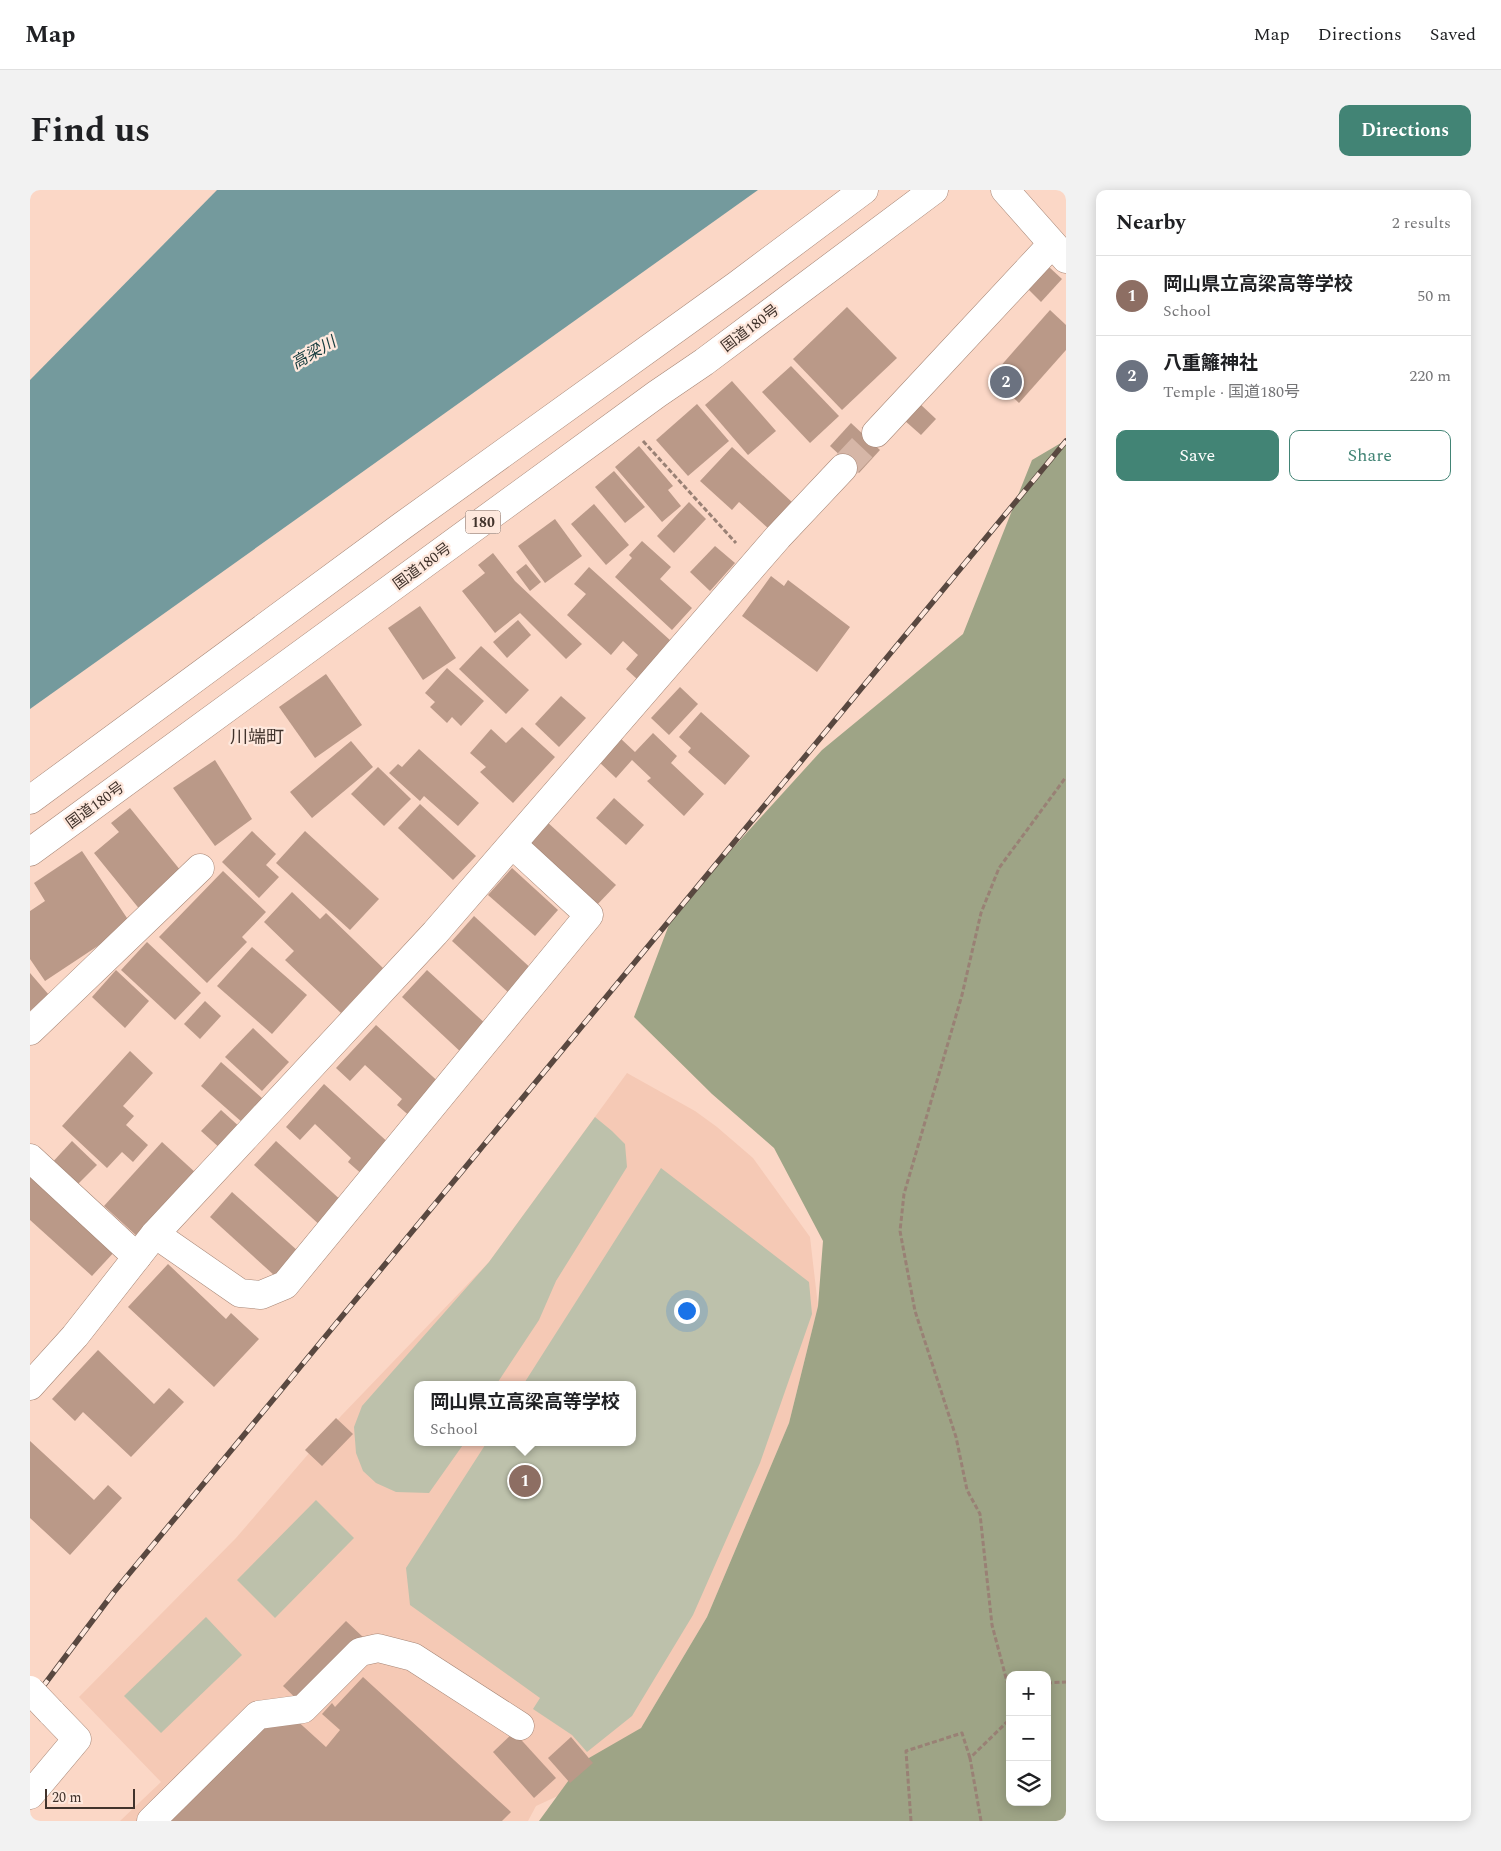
<!DOCTYPE html>
<meta charset="utf-8">
<style>
:root{--surface:#fff;--page:#f2f2f2;--text:#202124;--muted:#757577;--line:#e0e0e0;--accent:#428475}
body{margin:0;font-family:Spectral,"Noto Sans JP",serif;background:var(--page);color:var(--text)}
.controls{position:absolute;right:15px;bottom:15px;display:grid;overflow:hidden;border-radius:10px;box-shadow:0 2px 12px #0003}
.controls button{width:45px;height:45px;display:grid;place-items:center;padding:0;border:0;border-bottom:1px solid var(--line);background:var(--surface);color:var(--text);font:25px sans-serif}
.scale{position:absolute;left:15px;bottom:12px;width:90px;box-sizing:border-box;padding-left:5px;border:2px solid #41332c;border-top:0;font-size:14px;line-height:18px;white-space:nowrap;color:#41332c;-webkit-text-stroke:4px #fee8dd;paint-order:stroke}
.you{position:absolute;left:656px;top:1120px;width:18px;height:18px;margin:-12px;border:4px solid #fff;border-radius:50%;background:#1a73e8;box-shadow:0 0 0 8px #1a73e833}
.badge{display:grid;place-items:center;width:32px;height:32px;border-radius:50%;background:var(--accent);color:#fff;font-size:16px;font-weight:700}
.pin{position:absolute;translate:-50% -50%;border:2px solid #fff;box-shadow:0 1px 5px #0006}
.popup{position:absolute;left:384px;top:1191px;width:222px;height:65px;box-sizing:border-box;display:grid;place-content:center;border-radius:10px;background:var(--surface);filter:drop-shadow(0 1px 4px #0005);font-size:16px;white-space:nowrap;color:var(--muted)}
.popup b{font-size:19px;color:var(--text)}
.popup::after{content:'';position:absolute;left:50%;top:100%;margin-left:-10px;border:10px solid transparent;border-top-color:var(--surface)}
.list{margin:0;padding:0;list-style:none}
h2{display:flex;justify-content:space-between;align-items:center;height:65px;margin:0;padding:0 20px;font-size:21px}
h2 small{font-size:16px;font-weight:400;color:var(--muted)}
.list li{display:grid;grid-template-columns:32px 1fr auto;gap:15px;align-items:center;box-sizing:border-box;height:80px;padding:0 20px;border-top:1px solid var(--line)}
.list b{display:block;font-size:19px;white-space:nowrap}
.list p{margin:0;font-size:16px;white-space:nowrap;color:var(--muted)}
.list em{font-size:16px;font-style:normal;color:var(--muted)}
.actions{display:flex;gap:10px;padding:15px 20px}
.actions a{flex:1;padding:11px 0;border:1px solid var(--accent);border-radius:10px;text-align:center;font-size:18px;color:var(--accent)}
.actions .main{background:var(--accent);color:#fff}
.icon{flex:none;width:28px;height:28px;fill:none;stroke:currentColor;stroke-width:2;stroke-linecap:round;stroke-linejoin:round}
.map{position:relative;flex:none;width:1036px;height:1631px;overflow:hidden;border-radius:10px}
header{display:flex;align-items:center;gap:30px;box-sizing:border-box;height:70px;padding:0 25px;background:var(--surface);border-bottom:1px solid var(--line)}
header strong{font-size:24px}
nav{display:flex;gap:28px;margin-inline-start:auto;font-size:18px}
.intro{display:flex;align-items:center;justify-content:space-between;box-sizing:border-box;height:120px;padding:0 30px}
h1{margin:0;font-size:35px}
.button{padding:12px 22px;border-radius:10px;background:var(--accent);color:#fff;font-size:18px;font-weight:700}
main{display:flex;gap:30px;padding:0 30px}
aside{flex:1;background:var(--surface);border-radius:10px;box-shadow:0 2px 12px #0003}
.map>svg:first-child{display:block}
.built{fill:#f5c9b5;fill-rule:evenodd}
.green{fill:#bdc1ab}
.forest{fill:#9ea486;fill-rule:evenodd}
.water{fill:#749a9d}
.building{fill:#ba9988}
.lines{fill:none;stroke-linecap:round;stroke-linejoin:round}
.minor-tunnel{stroke:#d6b6a7;stroke-width:28;stroke-dasharray:28 14;stroke-linecap:butt}
.minor-casing{stroke:#a68676;stroke-width:29}
.highway-casing{stroke:#a68676;stroke-width:29}
.path{stroke:#998175;stroke-width:3;stroke-dasharray:5 2.5;stroke-linecap:butt}
.minor{stroke:#fff;stroke-width:28}
.highway{stroke:#fff;stroke-width:28}
.rail-casing{stroke:#594840;stroke-width:5.5}
.rail{stroke:#fee8dd;stroke-width:4;stroke-dasharray:11;stroke-linecap:butt}
.minor-bridge-casing{stroke:#a68676;stroke-width:29;stroke-linecap:butt}
.minor-bridge{stroke:#fff;stroke-width:28}
.labels{text-anchor:middle;stroke-width:4.5;stroke-linejoin:round;paint-order:stroke}
.shield{fill:#fee8dd;stroke:#7a6961;stroke-width:1}
.shield-label{font-size:14px;font-weight:bold;fill:#41332c}
.street-label{font-size:15px;fill:#41332c;stroke:#fee8dd}
.water-label{font-size:16px;font-style:italic;fill:#143b3d;stroke:#fee8dd}
.quarter-label{font-size:18px;fill:#41332c;stroke:#fee8dd}
</style>
<header>
<strong>Map</strong>
<nav><a>Map</a><a>Directions</a><a>Saved</a></nav>
</header>
<div class="intro"><h1>Find us</h1><a class="button">Directions</a></div>
<main>
<div class="map">
<svg width="1036" height="1631" viewBox="0 0 1036 1631">
<rect width="100%" height="100%" fill="#fbd7c6"/>
<path class="built" d="M597,883L665,921L687,937L723,968L780,1047L788,1116L759,1233L677,1427L611,1538L543,1599L506,1616L498,1631H90L131,1592L49,1507L206,1348L311,1226L459,1072ZM388,1195H602V1252H388Z"/>
<g class="green">
<polygon points="565,927 582,941 595,954 597,977 526,1091 509,1130 466,1195 388,1195 388,1252 435,1252 399,1303 366,1302 346,1293 333,1281 326,1263 324,1237 332,1216 459,1072"/>
<polygon points="631,978 779,1092 782,1124 730,1273 663,1425 602,1526 557,1562 542,1545 503,1519 510,1508 380,1415 376,1378 457,1252 602,1252 602,1195 493,1195"/>
<polygon points="286,1310 324,1348 245,1428 207,1390"/>
<polygon points="176,1427 212,1465 131,1543 94,1506"/>
</g>
<path class="forest" d="M1036,250V1631H509L552,1572L611,1538L677,1427L759,1233L788,1116L793,1051L744,958L682,904L604,827L643,724L792,560L933,444L1002,270ZM980,1485H1017V1612H980Z"/>
<polygon class="water" points="187,0 728,0 0,519 0,190"/>
<g class="building">
<polygon points="1019,77 1032,89 1011,112 998,99"/>
<polygon points="817,117 867,168 812,220 763,169"/>
<polygon points="1020,120 1036,135 1036,160 989,213 961,187"/>
<polygon points="761,176 809,226 780,253 732,202"/>
<polygon points="702,191 746,241 718,265 675,215"/>
<polygon points="889,213 906,229 891,245 874,230"/>
<polygon points="667,214 699,251 658,286 626,250"/>
<polygon points="821,233 850,260 829,283 800,256"/>
<polygon points="609,256 643,296 638,300 651,316 632,332 585,277"/>
<polygon points="702,257 763,313 739,339 709,312 702,320 670,291"/>
<polygon points="584,281 615,317 595,333 565,297"/>
<polygon points="659,312 676,329 644,363 627,346"/>
<polygon points="564,314 599,355 576,375 541,334"/>
<polygon points="525,329 552,366 515,393 488,356"/>
<polygon points="612,351 641,377 630,389 662,418 642,440 585,387 602,368 599,365"/>
<polygon points="685,356 705,373 680,401 660,382"/>
<polygon points="463,363 485,391 552,454 536,469 490,423 465,443 432,401 455,383 448,375"/>
<polygon points="496,374 511,392 500,401 486,382"/>
<polygon points="559,377 641,451 607,489 596,479 608,465 593,451 581,465 537,425 556,404 544,394"/>
<polygon points="741,386 754,396 758,390 820,437 787,482 712,426"/>
<polygon points="390,416 426,468 393,490 358,438"/>
<polygon points="488,430 501,445 477,468 463,452"/>
<polygon points="451,456 499,500 476,524 429,479"/>
<polygon points="417,478 454,511 431,536 422,527 417,533 400,517 405,512 395,503"/>
<polygon points="296,484 332,535 285,568 249,517"/>
<polygon points="650,497 668,514 639,545 621,528"/>
<polygon points="531,506 556,528 529,557 505,534"/>
<polygon points="671,522 720,566 695,595 658,562 661,558 649,547"/>
<polygon points="492,537 525,567 483,613 450,582 456,577 440,563 461,539 476,553"/>
<polygon points="623,543 647,566 641,573 674,604 654,626 617,591 621,588 602,570 586,588 568,571 590,548 605,562"/>
<polygon points="321,551 343,577 282,628 260,602"/>
<polygon points="389,559 449,613 428,636 394,606 390,611 359,583 368,574 372,577"/>
<polygon points="185,570 222,629 185,656 143,598"/>
<polygon points="348,577 381,609 354,636 321,604"/>
<polygon points="584,608 614,635 596,655 566,628"/>
<polygon points="390,614 446,666 423,690 368,638"/>
<polygon points="100,618 155,686 111,721 64,663 89,642 81,633"/>
<polygon points="516,631 586,695 564,718 495,655"/>
<polygon points="222,641 246,664 236,675 249,687 229,708 192,672"/>
<polygon points="275,641 349,709 320,740 246,673"/>
<polygon points="52,661 101,734 15,791 0,769 0,721 15,711 4,693"/>
<polygon points="482,678 528,720 505,746 458,705"/>
<polygon points="193,681 236,722 212,747 217,752 177,793 129,747"/>
<polygon points="262,702 290,729 296,723 353,778 311,823 255,770 264,761 234,732"/>
<polygon points="444,726 504,781 481,805 422,751"/>
<polygon points="117,752 171,803 145,830 91,780"/>
<polygon points="222,757 277,805 242,844 187,796"/>
<polygon points="86,780 119,811 95,838 62,807"/>
<polygon points="397,780 458,836 433,864 372,807"/>
<polygon points="0,783 19,805 0,821"/>
<polygon points="175,811 191,826 170,849 154,834"/>
<polygon points="346,835 413,896 383,929 367,915 372,909 335,875 320,891 306,878"/>
<polygon points="223,838 259,872 232,901 195,867"/>
<polygon points="100,861 123,883 93,916 104,926 96,935 118,955 103,972 92,962 77,978 32,936"/>
<polygon points="191,872 233,909 213,933 171,896"/>
<polygon points="294,894 362,956 334,986 318,972 321,968 285,934 270,950 256,937"/>
<polygon points="191,920 212,939 192,960 171,941"/>
<polygon points="42,951 67,975 45,997 20,975"/>
<polygon points="246,951 314,1013 292,1037 224,975"/>
<polygon points="132,952 167,984 109,1048 74,1016"/>
<polygon points="0,984 86,1060 62,1086 0,1030"/>
<polygon points="202,1002 268,1061 245,1086 180,1027"/>
<polygon points="138,1074 196,1129 201,1123 229,1149 184,1197 98,1117"/>
<polygon points="68,1160 124,1214 139,1198 154,1212 101,1267 53,1222 45,1231 22,1209"/>
<polygon points="306,1228 323,1244 292,1276 275,1260"/>
<polygon points="0,1251 64,1310 78,1295 92,1308 40,1365 0,1328"/>
<polygon points="316,1431 334,1448 272,1514 253,1496"/>
<polygon points="333,1487 481,1622 472,1631 135,1631 230,1535 263,1527 296,1557 310,1540 292,1524 302,1513 305,1517"/>
<polygon points="484,1542 526,1588 504,1608 463,1562"/>
<polygon points="541,1547 563,1573 540,1593 518,1568"/>
</g>
<g class="lines">
<polyline class="minor-tunnel" points="813,278 846,243"/>
<g class="minor-casing">
<g id="minor">
<polyline points="975,0 1036,69"/>
<polyline points="846,243 1022,54"/>
<polyline points="0,841 170,678"/>
<polyline points="0,968 107,1067"/>
<polyline points="125,1044 210,1103 231,1105 255,1095 559,725 483,655"/>
<polyline points="0,1196 45,1146 125,1044 405,743 748,347 813,278"/>
<polyline points="0,1605 47,1549 21,1522"/>
<polyline points="121,1631 228,1525 273,1519 330,1462 348,1458 383,1467 490,1536"/>
</g>
</g>
<g class="highway-casing">
<g id="highway">
<polyline points="0,610 372,336 707,95 834,0"/>
<polyline points="0,662 627,204 674,172 904,0"/>
</g>
</g>
<g class="path">
<polyline points="613,251 706,353"/>
<polyline points="1017,1493 1036,1492"/>
<polyline points="980,1503 962,1435 950,1324 937,1300 926,1247 885,1121 870,1041 874,1004 932,805 951,723 969,678 1036,587"/>
<polyline points="881,1631 876,1561 932,1543 940,1568"/>
<polyline points="951,1631 940,1568 980,1529"/>
</g>
<use href="#minor" class="minor"/>
<use href="#highway" class="highway"/>
<g class="rail-casing">
<polyline id="rail" points="0,1518 11,1499 84,1402 1036,251"/>
</g>
<use href="#rail" class="rail"/>
<g class="minor-bridge-casing">
<polyline id="minor-bridge" points="0,1500 21,1522"/>
</g>
<use href="#minor-bridge" class="minor-bridge"/>
</g>
<g class="labels">
<rect class="shield" x="435.5" y="320.5" width="35" height="23" rx="4"/>
<g class="shield-label">
<text x="453" y="337">180</text>
</g>
<g class="street-label">
<text transform="translate(720 138) rotate(-37)" y="5">国道180号</text>
<text transform="translate(392 376) rotate(-36)" y="5">国道180号</text>
<text transform="translate(65 615) rotate(-36)" y="5">国道180号</text>
</g>
<g class="water-label">
<text transform="translate(283 162) rotate(-30)" y="6">高梁川</text>
</g>
<g class="quarter-label">
<text x="227" y="553">川端町</text>
</g>
</g>
</svg>
<div class="controls">
<button>+</button>
<button>−</button>
<button><svg class="icon" aria-label="layers" viewBox="0 0 24 24"><path d="M12 4l9 5-9 5-9-5zM3 14l9 5 9-5"/></svg></button>
</div>
<div class="scale">20 m</div>
<div class="you"></div>
<div class="pin badge" style="left:495px;top:1291px;background:#8d6e63">1</div>
<div class="popup"><b>岡山県立高梁高等学校</b>School</div>
<div class="pin badge" style="left:976px;top:192px;background:#6b7280">2</div>
</div>
<aside>
<h2>Nearby<small>2 results</small></h2>
<ul class="list">
<li><span class="badge" style="background:#8d6e63">1</span><div><b>岡山県立高梁高等学校</b><p>School</p></div><em>50 m</em></li>
<li><span class="badge" style="background:#6b7280">2</span><div><b>八重籬神社</b><p>Temple · 国道180号</p></div><em>220 m</em></li>
</ul>
<div class="actions"><a class="main">Save</a><a>Share</a></div>
</aside>
</main>
